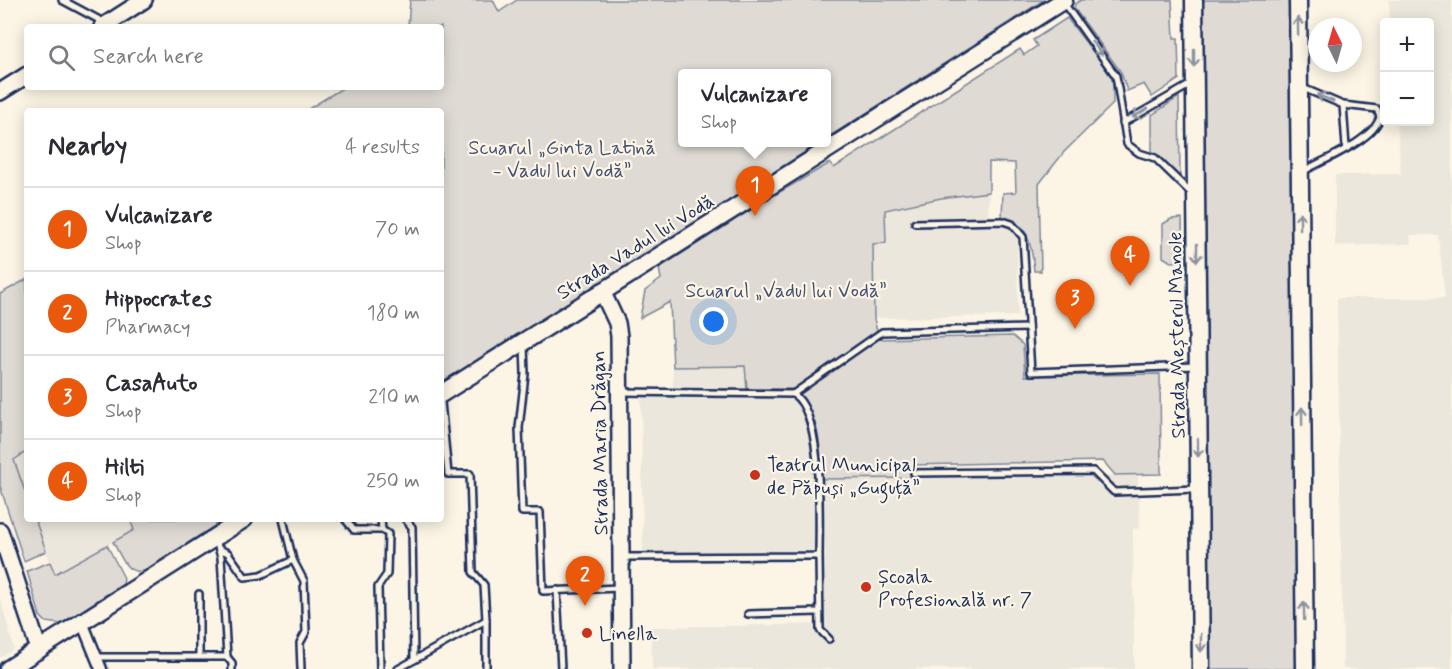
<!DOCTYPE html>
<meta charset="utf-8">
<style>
:root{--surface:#fff;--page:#f2f2f3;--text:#2b2b33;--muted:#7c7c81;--line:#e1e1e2;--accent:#ea580c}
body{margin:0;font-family:Mynerve,sans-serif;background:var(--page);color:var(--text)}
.controls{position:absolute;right:18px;top:18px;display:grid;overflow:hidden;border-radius:6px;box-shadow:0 3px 15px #0003}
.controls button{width:54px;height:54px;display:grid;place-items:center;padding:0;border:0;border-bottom:2px solid var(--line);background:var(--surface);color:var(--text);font:30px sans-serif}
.compass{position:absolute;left:1308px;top:18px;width:54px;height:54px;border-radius:50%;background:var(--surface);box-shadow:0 3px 15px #0003;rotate:355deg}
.you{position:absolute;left:714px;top:322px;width:21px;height:21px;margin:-15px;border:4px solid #fff;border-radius:50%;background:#1a73e8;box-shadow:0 0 0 9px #1a73e833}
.badge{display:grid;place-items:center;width:39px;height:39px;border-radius:50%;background:var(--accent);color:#fff;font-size:20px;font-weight:700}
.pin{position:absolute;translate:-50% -50px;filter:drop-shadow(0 2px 3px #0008)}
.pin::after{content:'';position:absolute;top:32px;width:21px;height:18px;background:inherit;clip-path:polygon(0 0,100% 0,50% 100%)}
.popup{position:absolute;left:678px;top:69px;width:153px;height:78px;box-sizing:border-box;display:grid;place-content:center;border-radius:6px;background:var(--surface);filter:drop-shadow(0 2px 4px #0005);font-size:20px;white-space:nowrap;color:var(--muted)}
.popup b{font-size:22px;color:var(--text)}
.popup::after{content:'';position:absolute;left:50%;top:100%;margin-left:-12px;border:12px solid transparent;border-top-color:var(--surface)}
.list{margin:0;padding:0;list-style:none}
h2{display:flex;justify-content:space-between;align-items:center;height:78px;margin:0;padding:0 24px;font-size:26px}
h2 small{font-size:20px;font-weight:400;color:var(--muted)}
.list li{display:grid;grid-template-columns:39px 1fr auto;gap:18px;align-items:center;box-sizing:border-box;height:84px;padding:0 24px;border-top:2px solid var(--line)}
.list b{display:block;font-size:22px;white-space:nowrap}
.list p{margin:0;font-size:20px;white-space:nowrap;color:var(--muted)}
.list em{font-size:20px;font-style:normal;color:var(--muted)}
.icon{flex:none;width:33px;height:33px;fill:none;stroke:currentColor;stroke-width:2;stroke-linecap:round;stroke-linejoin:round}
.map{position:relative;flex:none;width:1452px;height:669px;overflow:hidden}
.search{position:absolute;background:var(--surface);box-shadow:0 3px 15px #0003;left:24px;top:24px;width:420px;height:66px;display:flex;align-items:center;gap:15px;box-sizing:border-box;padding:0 21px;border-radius:6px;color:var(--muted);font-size:22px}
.panel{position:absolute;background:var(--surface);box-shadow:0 3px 15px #0003;left:24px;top:108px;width:420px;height:414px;border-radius:6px}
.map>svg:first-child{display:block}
.built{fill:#ece7dc}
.green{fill:#dfdbd4;stroke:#7d8599;stroke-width:1.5}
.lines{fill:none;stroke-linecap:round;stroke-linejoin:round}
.lane-casing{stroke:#1b2f5e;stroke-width:10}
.street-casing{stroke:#1b2f5e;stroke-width:15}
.secondary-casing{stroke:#1b2f5e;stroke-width:20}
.primary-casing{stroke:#1b2f5e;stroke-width:21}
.lane{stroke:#fcf5e5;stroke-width:5}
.street{stroke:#fcf5e5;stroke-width:10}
.secondary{stroke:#fcf5e5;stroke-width:15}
.primary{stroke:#fcf5e5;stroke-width:16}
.oneway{stroke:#8c92a2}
.poi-dot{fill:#c8321e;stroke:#fcf5e5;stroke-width:2}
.labels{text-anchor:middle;stroke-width:4.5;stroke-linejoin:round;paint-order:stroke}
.park-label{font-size:20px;fill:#425176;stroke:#fcf5e5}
.street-label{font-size:20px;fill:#1b2f5e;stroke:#fcf5e5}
.poi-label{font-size:20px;fill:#1b2f5e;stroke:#fcf5e5;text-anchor:start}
</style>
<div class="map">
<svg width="1452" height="669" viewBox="0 0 1452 669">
<rect width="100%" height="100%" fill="#fcf5e5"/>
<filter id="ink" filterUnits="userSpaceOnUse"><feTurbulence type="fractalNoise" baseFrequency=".0167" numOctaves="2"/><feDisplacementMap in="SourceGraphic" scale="12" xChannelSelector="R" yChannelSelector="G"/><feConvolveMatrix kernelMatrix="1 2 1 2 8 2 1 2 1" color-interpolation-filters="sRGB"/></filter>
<g filter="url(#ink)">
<g class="built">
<polygon points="1389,0 1452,0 1452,669 1343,669 1337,298 1445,298 1438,235 1410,235 1411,244 1335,246 1335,175 1401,174 1397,122 1430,122 1430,22 1390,22"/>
<polygon points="989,192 988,217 1007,218 1017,223 1018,316 874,318 873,243 886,242 885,210 941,198"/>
<polygon points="746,366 747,389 792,389 808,405 818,431 822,479 903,478 903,493 908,492 908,484 921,483 921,478 1138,475 1140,528 1133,529 1134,669 652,669 651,627 824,624 822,550 643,553 641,397 673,396 673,367"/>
<polygon points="27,451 27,497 14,460"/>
<polygon points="35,519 130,519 135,530 54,574"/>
<polygon points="0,597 14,649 0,658"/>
</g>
<g class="green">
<polygon points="410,0 493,0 499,12 517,0 1044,0 827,138 827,74 683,74 683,142 820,143 441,383 441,111 305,111 344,87 441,87 441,27 408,27"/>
<polygon points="1081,0 1172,0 1174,38 1178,38 1179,79 1152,97 1144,84 1127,91 1121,72 1074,8 1075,4"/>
<polygon points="1203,0 1290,0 1296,669 1210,669"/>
<path d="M1067,18L1113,78V104L1064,152L1039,184L1041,271H1034C1032,249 1030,222 1002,218L1003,193L1016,192L1015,163L989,162V192L941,198L885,210L886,243L873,244L874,319L879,339L1013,336L1023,345L1025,376L1160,374L1161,474L1115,475L1103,461L910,465V478L822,479C819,439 822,419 792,389H747L745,366L673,367L670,302L640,318L645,291L661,279L659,268L766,200L830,163L834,168L1020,49L1024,55L1037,46L1033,40Z"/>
<polygon points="1179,97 1180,178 1152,153 1152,115"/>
<polygon points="1182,218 1183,261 1171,262 1163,257 1163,224 1171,219"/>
<polygon points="27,279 27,451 14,460 27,497 27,519 35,519 46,551 24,561 0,486 0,294"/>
<path d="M130,519H226L145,570C126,577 121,555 113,542L134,530Z"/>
<polygon points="107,545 124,578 123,584 61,624 46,622 40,616 27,571 50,562 55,574"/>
</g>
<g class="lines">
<g class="lane-casing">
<g id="lane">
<polyline points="62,0 105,23"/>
<polyline points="1063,2 1116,76 1127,144 1139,153 1155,158 1191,193"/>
<path d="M1303,88L1343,105L1377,109L1380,117C1374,140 1325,159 1304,171"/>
<polyline points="1343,105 1346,147"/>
<polyline points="1123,123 1193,83"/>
<polyline points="915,223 1003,221 1012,224 1023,237 1031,372 1196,366"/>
<polyline points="524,345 525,374 519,428 522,512 540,512 543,591 620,588"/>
<polyline points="620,392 793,394 882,332 1028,328"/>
<polyline points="441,402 448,474 470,474 473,572 484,585 486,620"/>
<polyline points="914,473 1093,471 1114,492 1197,489"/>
<polyline points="283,519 293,560 304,581 306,632 300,643 301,669"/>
<polyline points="345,519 354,530 382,530 388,534 387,574 378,587 380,669"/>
<polyline points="381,519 382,530"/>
<polyline points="405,519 412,527 414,660"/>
<polyline points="216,540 221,557 227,657 232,663 232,669"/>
<polyline points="219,549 228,553 245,577 261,575 293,560"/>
<polyline points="819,556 820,630 829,639"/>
<path d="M623,557L819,556C819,521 824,413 793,394"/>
<polyline points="557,590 561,669"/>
<polyline points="748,614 819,612"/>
<polyline points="199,656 199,594"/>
<polyline points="96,657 227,657"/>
<polyline points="398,669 486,620 486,669"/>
</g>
</g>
<g class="street-casing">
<polyline id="street" points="82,622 101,669"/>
</g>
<g class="secondary-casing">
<g id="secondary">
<polyline points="102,27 144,0"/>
<polyline points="0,92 27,75"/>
<polyline points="602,291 617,323 619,336 622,669"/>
<polyline points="0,531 39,650"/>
</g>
</g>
<g class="primary-casing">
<g id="primary">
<polyline points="1194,0 1201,669"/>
<polyline points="1298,0 1305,669"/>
<polyline points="441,394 1064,0"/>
<polyline points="8,669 244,519"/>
</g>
</g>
<use href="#lane" class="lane"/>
<use href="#street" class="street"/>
<use href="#secondary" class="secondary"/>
<use href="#primary" class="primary"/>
</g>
<defs><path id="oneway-shaft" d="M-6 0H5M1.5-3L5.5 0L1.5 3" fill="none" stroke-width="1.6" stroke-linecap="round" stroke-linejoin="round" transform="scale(1.5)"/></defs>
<g class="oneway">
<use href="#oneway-shaft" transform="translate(1298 26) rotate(-91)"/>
<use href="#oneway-shaft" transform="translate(1097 48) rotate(52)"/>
<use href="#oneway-shaft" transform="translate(1194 58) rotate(90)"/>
<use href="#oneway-shaft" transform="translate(1325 98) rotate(-158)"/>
<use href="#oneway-shaft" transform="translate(1140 113) rotate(150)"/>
<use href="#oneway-shaft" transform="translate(1300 221) rotate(-91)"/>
<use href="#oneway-shaft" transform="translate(1197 253) rotate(90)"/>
<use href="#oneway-shaft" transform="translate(1302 416) rotate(-91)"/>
<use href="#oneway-shaft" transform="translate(1198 448) rotate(89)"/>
<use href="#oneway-shaft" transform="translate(1304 611) rotate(-91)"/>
<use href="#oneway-shaft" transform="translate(1201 643) rotate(90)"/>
</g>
</g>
<g class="poi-dot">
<circle cx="755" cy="475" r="6"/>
<circle cx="866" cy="587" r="6"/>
<circle cx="587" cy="633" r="6"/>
</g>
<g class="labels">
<g class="park-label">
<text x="562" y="154">Scuarul „Ginta Latină<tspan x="562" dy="23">- Vadul lui Vodă”</tspan></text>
<text x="786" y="297">Scuarul „Vadul lui Vodă”</text>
</g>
<g class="street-label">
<text transform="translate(635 246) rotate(-32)" y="7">Strada Vadul lui Vodă</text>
<text transform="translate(1176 335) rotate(-91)" y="7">Strada Meșterul Manole</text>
<text transform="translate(599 443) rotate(-91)" y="7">Strada Maria Drăgan</text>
</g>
<g class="poi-label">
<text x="767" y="471">Teatrul Municipal<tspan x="767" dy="23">de Păpuși „Guguță”</tspan></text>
<text x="878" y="583">Școala<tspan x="878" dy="23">Profesională nr. 7</tspan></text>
<text x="599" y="640">Linella</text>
</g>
</g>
</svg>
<div class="controls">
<button>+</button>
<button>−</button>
</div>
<svg class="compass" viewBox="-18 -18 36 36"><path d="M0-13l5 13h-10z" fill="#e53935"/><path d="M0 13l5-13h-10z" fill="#7c7c81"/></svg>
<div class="you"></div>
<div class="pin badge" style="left:755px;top:216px">1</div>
<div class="popup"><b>Vulcanizare</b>Shop</div>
<div class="pin badge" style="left:585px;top:606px">2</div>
<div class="pin badge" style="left:1075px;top:329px">3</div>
<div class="pin badge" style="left:1130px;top:286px">4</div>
<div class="search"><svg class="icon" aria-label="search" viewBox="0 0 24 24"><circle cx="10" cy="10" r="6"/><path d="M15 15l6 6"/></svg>Search here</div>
<section class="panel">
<h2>Nearby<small>4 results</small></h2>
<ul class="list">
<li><span class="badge">1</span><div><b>Vulcanizare</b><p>Shop</p></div><em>70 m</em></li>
<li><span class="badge">2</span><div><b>Hippocrates</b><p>Pharmacy</p></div><em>180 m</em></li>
<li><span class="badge">3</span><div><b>CasaAuto</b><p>Shop</p></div><em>210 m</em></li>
<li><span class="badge">4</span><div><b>Hilti</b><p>Shop</p></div><em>250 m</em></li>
</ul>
</section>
</div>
